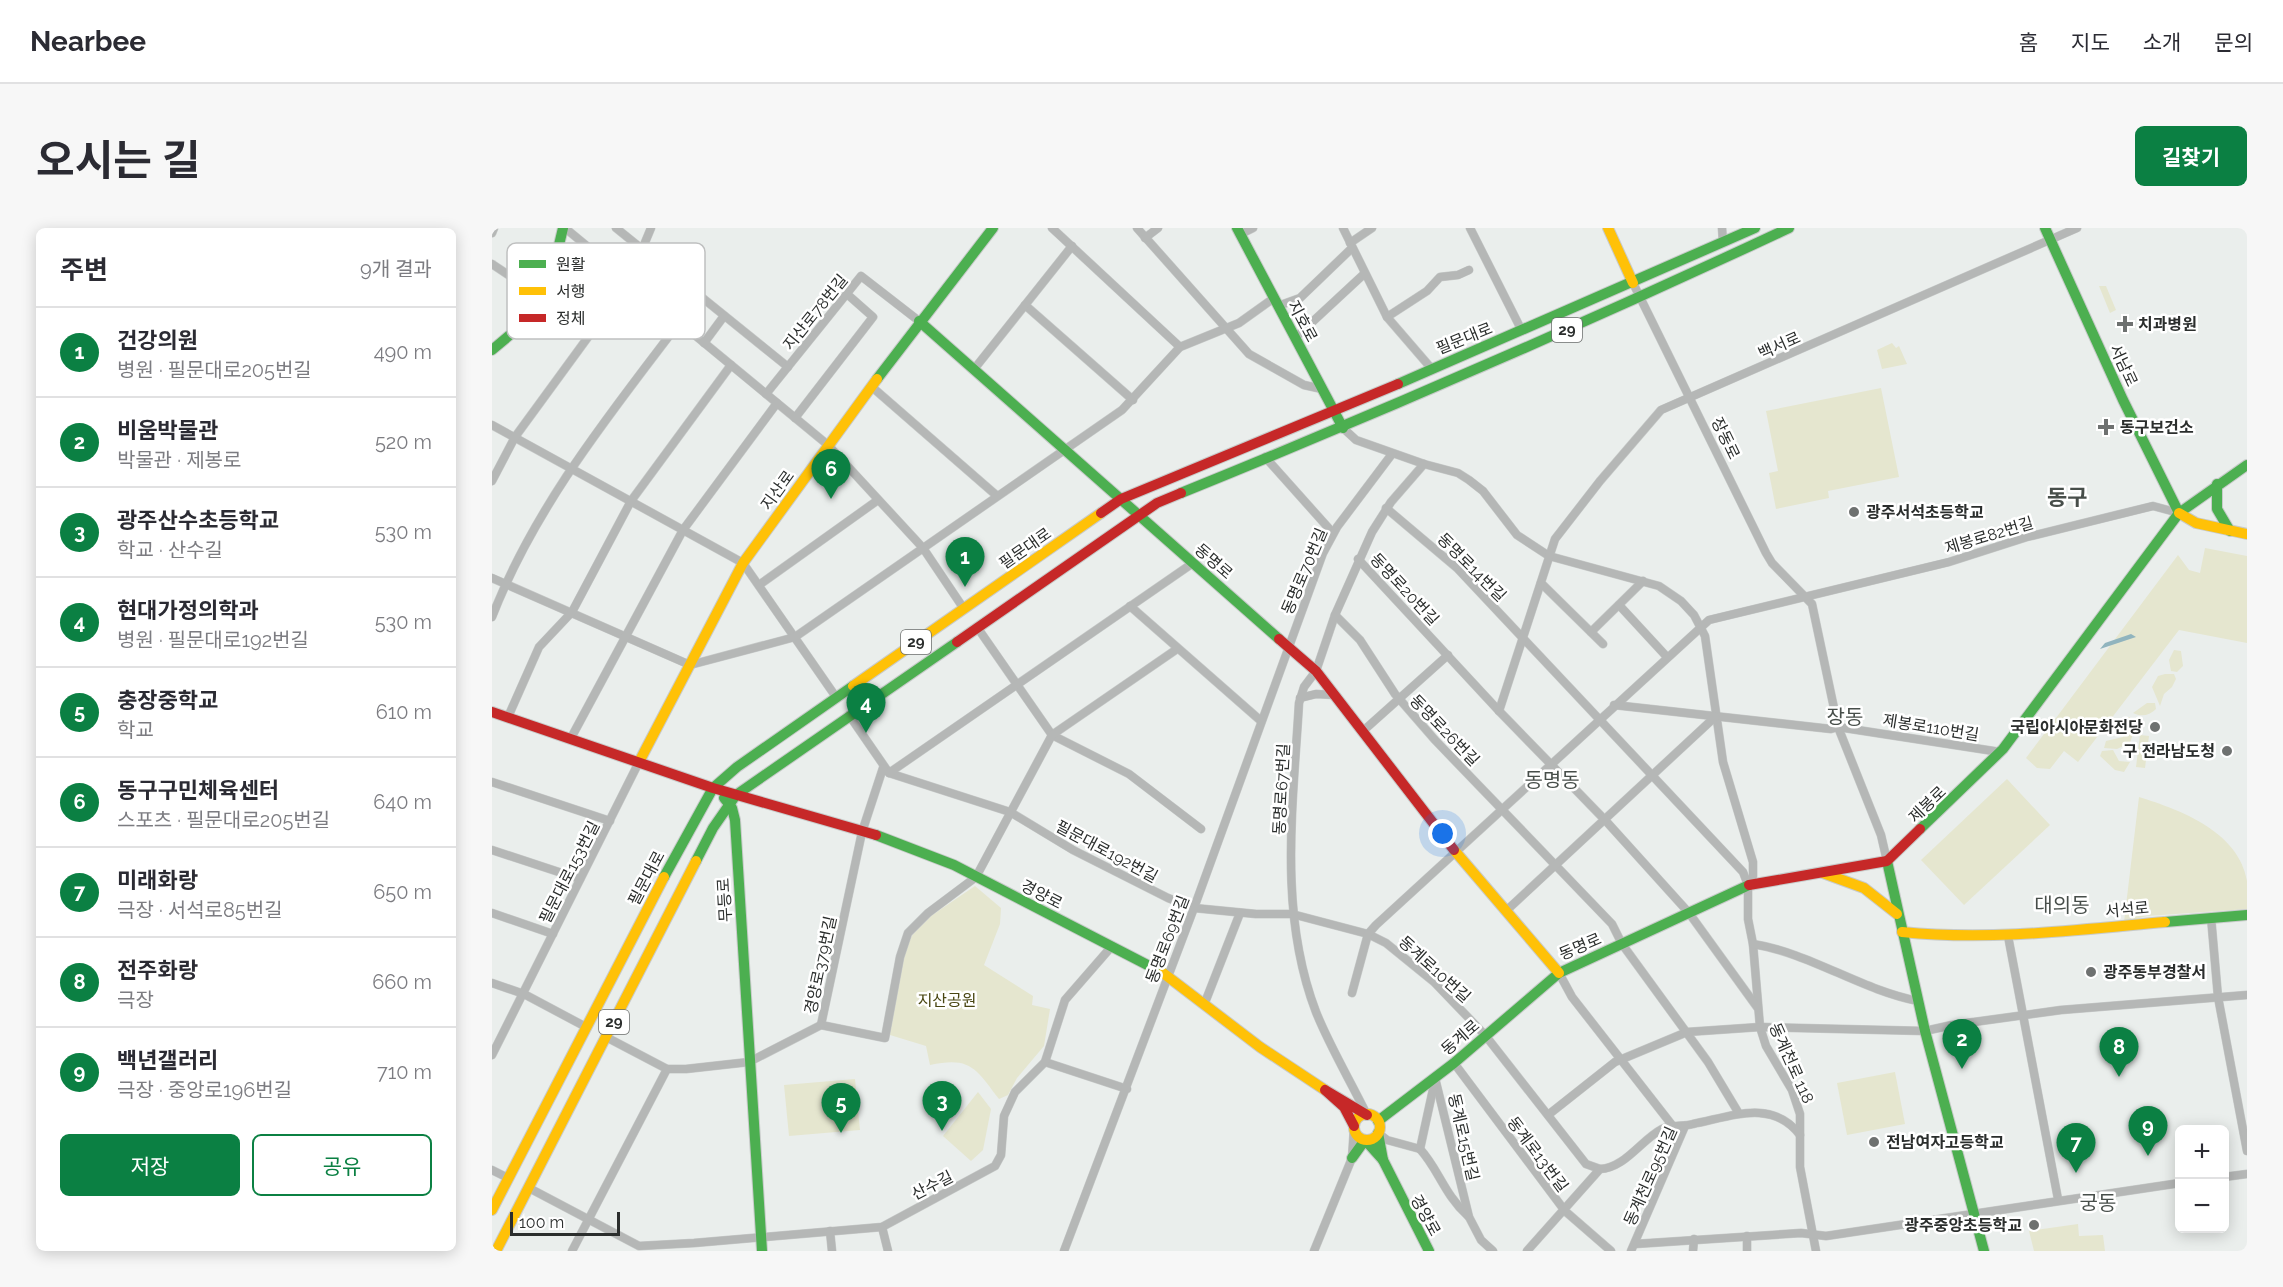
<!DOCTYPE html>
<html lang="ko">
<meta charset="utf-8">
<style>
:root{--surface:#fff;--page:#f7f7f7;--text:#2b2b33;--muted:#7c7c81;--line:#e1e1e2;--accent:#0b8043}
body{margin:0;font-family:Raleway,"Noto Sans KR",sans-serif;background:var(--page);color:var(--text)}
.controls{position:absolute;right:18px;bottom:18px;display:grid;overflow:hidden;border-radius:9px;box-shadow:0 3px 15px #0003}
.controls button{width:54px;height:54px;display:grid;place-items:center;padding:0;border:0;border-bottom:2px solid var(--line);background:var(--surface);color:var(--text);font:30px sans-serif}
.scale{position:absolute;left:18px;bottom:15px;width:110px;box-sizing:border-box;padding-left:6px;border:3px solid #2b2e2d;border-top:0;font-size:16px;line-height:21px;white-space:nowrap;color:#2b2e2d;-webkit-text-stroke:4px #fff;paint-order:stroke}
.you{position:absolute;left:951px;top:606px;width:21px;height:21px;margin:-15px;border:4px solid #fff;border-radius:50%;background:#1a73e8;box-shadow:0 0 0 9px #1a73e833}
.badge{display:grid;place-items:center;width:39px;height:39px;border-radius:50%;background:var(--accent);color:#fff;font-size:20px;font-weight:700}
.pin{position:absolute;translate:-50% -50px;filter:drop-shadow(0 2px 3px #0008)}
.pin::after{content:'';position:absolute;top:32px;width:21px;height:18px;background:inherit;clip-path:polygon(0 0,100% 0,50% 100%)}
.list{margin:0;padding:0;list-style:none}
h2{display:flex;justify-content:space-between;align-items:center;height:78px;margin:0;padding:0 24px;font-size:26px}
h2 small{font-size:20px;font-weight:400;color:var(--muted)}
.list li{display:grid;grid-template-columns:39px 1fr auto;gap:18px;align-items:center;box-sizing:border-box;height:90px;padding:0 24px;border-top:2px solid var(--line)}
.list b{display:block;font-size:22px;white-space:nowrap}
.list p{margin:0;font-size:20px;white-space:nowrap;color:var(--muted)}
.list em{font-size:20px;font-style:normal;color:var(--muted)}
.actions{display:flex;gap:12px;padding:18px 24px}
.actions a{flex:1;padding:14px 0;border:2px solid var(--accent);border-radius:9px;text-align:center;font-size:21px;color:var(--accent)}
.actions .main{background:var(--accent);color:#fff}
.map{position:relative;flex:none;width:1755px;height:1023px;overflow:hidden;border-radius:9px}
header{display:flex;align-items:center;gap:36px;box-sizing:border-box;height:84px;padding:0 30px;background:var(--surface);border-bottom:2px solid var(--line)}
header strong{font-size:28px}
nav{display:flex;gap:33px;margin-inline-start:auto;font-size:21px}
.intro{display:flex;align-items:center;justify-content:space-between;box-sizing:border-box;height:144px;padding:0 36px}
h1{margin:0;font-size:42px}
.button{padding:15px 27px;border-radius:9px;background:var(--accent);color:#fff;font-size:21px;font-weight:700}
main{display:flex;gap:36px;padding:0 36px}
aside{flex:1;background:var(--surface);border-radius:9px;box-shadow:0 3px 15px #0003}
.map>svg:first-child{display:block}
.green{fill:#e5e6cf}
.water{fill:#90b4be}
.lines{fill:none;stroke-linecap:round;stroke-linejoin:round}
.street-casing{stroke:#c8cbca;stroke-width:9}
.fast-casing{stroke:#c8cbca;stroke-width:12}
.slow-casing{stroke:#c8cbca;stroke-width:12}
.jam-casing{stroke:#c8cbca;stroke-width:12}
.street{stroke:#b5b7b6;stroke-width:8}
.fast{stroke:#4caf50;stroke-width:10}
.slow{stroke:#ffc107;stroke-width:10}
.jam{stroke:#c62828;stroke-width:10}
.poi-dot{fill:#6e7170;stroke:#fff;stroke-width:2}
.labels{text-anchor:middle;stroke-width:5;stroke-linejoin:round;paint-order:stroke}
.shield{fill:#fff;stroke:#6b6d6c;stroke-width:1.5}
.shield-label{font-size:15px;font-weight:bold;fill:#2b2e2d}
.street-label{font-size:16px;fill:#2b2e2d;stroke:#fff}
.poi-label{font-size:16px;font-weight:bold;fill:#2b2e2d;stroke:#fff;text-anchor:start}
.park-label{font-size:16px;fill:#494612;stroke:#fff}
.quarter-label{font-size:20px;fill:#474e4a;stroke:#fff}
.district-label{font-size:22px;font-weight:bold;fill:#474e4a;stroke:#fff}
.key{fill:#fff;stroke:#bfc0c0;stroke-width:1.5}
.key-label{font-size:16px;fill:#2b2e2d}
</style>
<header>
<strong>Nearbee</strong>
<nav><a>홈</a><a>지도</a><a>소개</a><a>문의</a></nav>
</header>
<div class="intro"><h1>오시는 길</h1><a class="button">길찾기</a></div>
<main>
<aside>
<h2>주변<small>9개 결과</small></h2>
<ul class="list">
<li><span class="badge">1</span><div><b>건강의원</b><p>병원 · 필문대로205번길</p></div><em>490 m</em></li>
<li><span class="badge">2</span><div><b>비움박물관</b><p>박물관 · 제봉로</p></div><em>520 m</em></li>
<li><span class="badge">3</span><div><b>광주산수초등학교</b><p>학교 · 산수길</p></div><em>530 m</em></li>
<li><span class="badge">4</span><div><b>현대가정의학과</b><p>병원 · 필문대로192번길</p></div><em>530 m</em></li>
<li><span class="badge">5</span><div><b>충장중학교</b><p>학교</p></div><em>610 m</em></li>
<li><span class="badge">6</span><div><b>동구구민체육센터</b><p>스포츠 · 필문대로205번길</p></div><em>640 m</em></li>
<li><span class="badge">7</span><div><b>미래화랑</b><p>극장 · 서석로85번길</p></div><em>650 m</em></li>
<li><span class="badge">8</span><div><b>전주화랑</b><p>극장</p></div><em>660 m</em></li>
<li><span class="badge">9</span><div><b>백년갤러리</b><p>극장 · 중앙로196번길</p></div><em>710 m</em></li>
</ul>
<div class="actions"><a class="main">저장</a><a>공유</a></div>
</aside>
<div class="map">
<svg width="1755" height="1023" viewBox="0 0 1755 1023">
<rect width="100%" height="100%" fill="#eaeeec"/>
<g class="green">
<polygon points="1614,58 1624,82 1618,85 1607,58"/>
<polygon points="1400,115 1404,120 1407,118 1415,136 1390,141 1385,122"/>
<polygon points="1389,160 1407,249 1336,263 1337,270 1284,281 1277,245 1286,243 1274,183"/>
<polygon points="1713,320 1755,328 1755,415 1687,402 1586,534 1572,523 1558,541 1545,540 1534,530 1686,327 1697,342 1708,345"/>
<polygon points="1682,422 1689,423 1691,438 1685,444 1679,443 1677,432"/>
<polygon points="1673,446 1682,446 1684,451 1680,459 1672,466 1668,478 1660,459 1666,448"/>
<path d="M1655,475H1663L1664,481C1657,488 1649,489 1641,485Z"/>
<polygon points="1635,489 1638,489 1642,502 1638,515 1625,521 1612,520 1614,513 1631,509 1633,504 1631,493"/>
<polygon points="1648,507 1657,508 1653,540 1644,539"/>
<polygon points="1621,522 1627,533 1638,534 1632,544 1623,542 1608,528 1610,523"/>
<polygon points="1515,551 1558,597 1472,677 1429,632"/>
<path d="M1647,569C1689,582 1747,604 1755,653C1755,662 1755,672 1755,681L1655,688L1632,694Z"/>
<path d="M483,658L509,680L508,696L492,737L541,768L540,777L558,781L552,818L525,850L516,867L507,871C484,841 479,828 438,837L434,818L398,807V791L413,724L421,705L430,694Z"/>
<polygon points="1403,844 1413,896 1355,907 1345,855"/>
<polygon points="363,851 368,902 297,908 292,857"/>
<polygon points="486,864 499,881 491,922 479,933 451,908"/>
<polygon points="1586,996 1587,1008 1611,1007 1613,1023 1542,1023 1537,1003"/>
</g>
<polygon class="water" points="1639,406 1644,409 1608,421 1613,415"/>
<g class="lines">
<g class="street-casing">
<g id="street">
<polyline points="73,0 336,217 431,320 472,381"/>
<polyline points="124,0 296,139"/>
<polyline points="560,0 688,119"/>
<polyline points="645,0 757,126 812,157 830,161"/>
<polyline points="851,0 895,89 939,140"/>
<polyline points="978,0 1030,103"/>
<polyline points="1230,0 1231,14"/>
<polyline points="0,5 2,0"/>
<polyline points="749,6 761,0"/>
<polyline points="653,10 666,0"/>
<polyline points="858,15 880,0"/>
<polyline points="0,36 54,72"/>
<polyline points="1141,55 1274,325 1280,335 1320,376 1346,499 1389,607 1395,633"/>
<polyline points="533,77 641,172"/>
<polyline points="786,78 808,70 860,20"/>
<polyline points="895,89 935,63 948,49 966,47 977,42"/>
<polyline points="803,110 872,46"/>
<polyline points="212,115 232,88"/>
<polyline points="483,140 580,18"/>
<polyline points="380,159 504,267"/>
<polyline points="274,166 369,48 427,93"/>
<polyline points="303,190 381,89 355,66"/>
<polyline points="0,197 251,335 344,469"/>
<polyline points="851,200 864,212 932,236 966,245 977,252 991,263 1025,307 1057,328 1167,358 1189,373 1202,387 1213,408 1231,534 1261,634 1261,648 1256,657"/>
<polyline points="773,229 841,305"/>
<polyline points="0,253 23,209 137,53 159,0"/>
<polyline points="894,280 965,340 1251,644 1256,657 1256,691 1261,716 1268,799 1274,818 1300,862 1308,886 1308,939 1324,1023"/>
<polyline points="866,331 1007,483 1113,592 1197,685 1265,779"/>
<polyline points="0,350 198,437 303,409 630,182 688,119 747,95 782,70"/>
<polyline points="1049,355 1111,416"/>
<polyline points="267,357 386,272"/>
<polyline points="1127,377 1175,429"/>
<polyline points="638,378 769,493"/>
<polyline points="843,387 868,412 903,466 943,512 1120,696 1130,716 1216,834 1246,884"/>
<path d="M0,389C42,280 117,187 187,95"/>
<polyline points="485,399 560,507 637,546 709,601"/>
<polyline points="1099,404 1151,353"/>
<polyline points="808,470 824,466 843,467"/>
<polyline points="1122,477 1339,501 1346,499 1508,524"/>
<polyline points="1007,483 1063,311 1108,253 1169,182 1585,0"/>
<polyline points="357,487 397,545 518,584 581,622 676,670 702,680 764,686 800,686 876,706 894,715 942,754 993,807 1094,936 1108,941"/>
<polyline points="16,489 47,419 80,384 139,273 239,137"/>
<polyline points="871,503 956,427"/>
<polyline points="79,510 191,302 285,175"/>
<polyline points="397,545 701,335"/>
<polyline points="0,554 118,593"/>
<polyline points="0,622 88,651"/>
<polyline points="1015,682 1223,489"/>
<polyline points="0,685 61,706"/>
<polyline points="1719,689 1726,769 1755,923"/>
<polyline points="1516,708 1566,971"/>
<path d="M1261,716C1318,725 1369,762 1426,773"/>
<polyline points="1067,745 1080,769 1180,897"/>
<polyline points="0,755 32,766 94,799"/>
<polyline points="860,765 876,706 884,697 1217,392 1457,334 1535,309 1661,278 1687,285"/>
<polyline points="712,777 748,685"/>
<polyline points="329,797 393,810 408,729 416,705 436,685 484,649 560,507 685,421"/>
<polyline points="329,797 370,604 391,540"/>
<polyline points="114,809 175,841 194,841 257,834 329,797"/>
<polyline points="0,827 147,534"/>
<polyline points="553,834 635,861"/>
<polyline points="962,835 1073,983 1119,1023"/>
<polyline points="943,850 977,989 989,1012 1001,1023"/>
<path d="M875,887C858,852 838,819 824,784C786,685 801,578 807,475L812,459L824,443L843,387L880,304L899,274L932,236"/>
<polyline points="1056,887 1123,834 1195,804 1268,799 1433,803 1460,797 1569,782 1755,767"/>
<polyline points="886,905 895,912 928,921"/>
<path d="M928,921C947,942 952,966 976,988"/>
<polyline points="928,921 943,852"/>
<polyline points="0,942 16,950"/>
<polyline points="1732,949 1755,946"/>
<polyline points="37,960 147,1018 202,1015 390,999 503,938 509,927 512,888 523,864 553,834 573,772 620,718"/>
<polyline points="390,999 396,1023"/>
<polyline points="338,1003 340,1023"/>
<polyline points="1255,1008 1255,1023"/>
<polyline points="1143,1016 1309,1005 1334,1008 1688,955"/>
<polyline points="80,1023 175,841"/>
<polyline points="572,1023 702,680 831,325 845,299 900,226"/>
<polyline points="822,1023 860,930 862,900"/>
<path d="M1035,1023L1108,941C1133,940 1149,912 1170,901C1180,896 1190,899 1201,896C1238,889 1280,870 1308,907"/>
<polyline points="1139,1023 1193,898"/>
<polyline points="1201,1023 1202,1011"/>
</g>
</g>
<g class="fast-casing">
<g id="fast">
<polyline points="745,0 851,200"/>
<polyline points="1553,0 1631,172 1687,285"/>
<polyline points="427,93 787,411"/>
<polyline points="0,122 38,90 54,72 71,0"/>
<polyline points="385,151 501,0"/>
<polyline points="906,156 1263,0"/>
<polyline points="1725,256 1725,281 1738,303"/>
<path d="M689,265C894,182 1096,94 1297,0"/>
<polyline points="232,570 240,580 243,592 270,1023"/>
<polyline points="1428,601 1511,521 1687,285 1755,237"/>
<polyline points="384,607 462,637 671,745"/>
<polyline points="204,633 221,600 244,567 465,414"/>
<polyline points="1395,633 1433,803 1492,1023"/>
<polyline points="172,649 221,560 245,539 361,458"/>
<polyline points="1673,694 1755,687"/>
<polyline points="886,893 962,835 1067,745 1257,657"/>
<polyline points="860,930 873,912 891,932 886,905"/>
<polyline points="891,932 937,1023"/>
</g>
</g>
<g class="slow-casing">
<g id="slow">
<polyline points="1116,0 1141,55"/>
<polyline points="1687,285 1704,295 1755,306"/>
<polyline points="361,458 609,285"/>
<polyline points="147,534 251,335 385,151"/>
<polyline points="962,622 1067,745"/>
<polyline points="1331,645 1372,660 1405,686"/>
<path d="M1410,704C1498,713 1585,702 1673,694"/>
<polyline points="671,745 768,819 833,862"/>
<circle cx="875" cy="899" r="13"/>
<polyline points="0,982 172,649"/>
<polyline points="4,1023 204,633"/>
</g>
</g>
<g class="jam-casing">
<g id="jam">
<polyline points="609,285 629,271 906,156"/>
<polyline points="787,411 824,443 962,622"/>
<polyline points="465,414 665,275 689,265"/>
<polyline points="0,484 221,560 384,607"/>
<polyline points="1257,657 1395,633 1428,601"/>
<polyline points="862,898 852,879 833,862 875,887"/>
</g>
</g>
<use href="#street" class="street"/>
<use href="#fast" class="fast"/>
<use href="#slow" class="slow"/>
<use href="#jam" class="jam"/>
</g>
<g class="poi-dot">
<path d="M1630 87h6v6h6v6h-6v6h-6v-6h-6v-6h6z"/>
<path d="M1611 190h6v6h6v6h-6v6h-6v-6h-6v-6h6z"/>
<circle cx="1362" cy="284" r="6"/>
<circle cx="1663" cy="499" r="6"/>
<circle cx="1735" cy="523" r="6"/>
<circle cx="1599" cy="744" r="6"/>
<circle cx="1382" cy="914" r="6"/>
<circle cx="1542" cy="997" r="6"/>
</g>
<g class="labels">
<g class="shield">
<rect x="1060" y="90" width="30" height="24" rx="4.5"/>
<rect x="409" y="402" width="30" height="24" rx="4.5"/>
<rect x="107" y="782" width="30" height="24" rx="4.5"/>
</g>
<g class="shield-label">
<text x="1075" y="107">29</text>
<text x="424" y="419">29</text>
<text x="122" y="799">29</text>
</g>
<g class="street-label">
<text transform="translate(323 84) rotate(-51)" y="6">지산로78번길</text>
<text transform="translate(811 93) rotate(62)" y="6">지호로</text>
<text transform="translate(972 110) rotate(-22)" y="6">필문대로</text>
<text transform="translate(1287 117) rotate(-24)" y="6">백서로</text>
<text transform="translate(1632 137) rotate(65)" y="6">서남로</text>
<text transform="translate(1234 210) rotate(64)" y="6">장동로</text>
<text transform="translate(285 262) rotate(-54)" y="6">지산로</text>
<text transform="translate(1497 307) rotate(-17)" y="6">제봉로82번길</text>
<text transform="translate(533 320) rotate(-35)" y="6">필문대로</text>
<text transform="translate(722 333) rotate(41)" y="6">동명로</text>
<text transform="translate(980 339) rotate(45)" y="6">동명로14번길</text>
<text transform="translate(812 343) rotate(-67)" y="6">동명로70번길</text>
<text transform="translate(913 361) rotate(47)" y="6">동명로20번길</text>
<text transform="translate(1439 499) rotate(9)" y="6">제봉로110번길</text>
<text transform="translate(953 502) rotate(46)" y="6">동명로26번길</text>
<text transform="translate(789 561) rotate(-87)" y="6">동명로67번길</text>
<text transform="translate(1435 576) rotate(-44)" y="6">제봉로</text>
<text transform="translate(615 623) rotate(28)" y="6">필문대로192번길</text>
<text transform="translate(77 644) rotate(-63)" y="6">필문대로153번길</text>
<text transform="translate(154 650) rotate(-62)" y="6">필문대로</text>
<text transform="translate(550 666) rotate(27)" y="6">경양로</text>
<text transform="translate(232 672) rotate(-93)" y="6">무등로</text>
<text transform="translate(1635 681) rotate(-5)" y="6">서석로</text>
<text transform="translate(675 711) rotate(-69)" y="6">동명로69번길</text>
<text transform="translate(1088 718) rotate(-23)" y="6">동명로</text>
<text transform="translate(328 737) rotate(-78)" y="6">경양로379번길</text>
<text transform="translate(943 741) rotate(42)" y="6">동계로10번길</text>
<text transform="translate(968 809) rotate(-41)" y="6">동계로</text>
<text transform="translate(1300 835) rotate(66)" y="6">동계천로 118</text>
<text transform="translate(972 909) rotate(77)" y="6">동계로15번길</text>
<text transform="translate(1046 926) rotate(53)" y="6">동계로13번길</text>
<text transform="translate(1158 948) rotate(-66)" y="6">동계천로95번길</text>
<text transform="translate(440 957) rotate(-27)" y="6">산수길</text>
<text transform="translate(934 987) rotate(61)" y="6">경양로</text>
</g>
<g class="poi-label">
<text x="1646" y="102">치과병원</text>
<text x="1628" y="205">동구보건소</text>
<text x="1374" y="290">광주서석초등학교</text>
<text x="1651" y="505" text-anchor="end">국립아시아문화전당</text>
<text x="1723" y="529" text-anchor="end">구 전라남도청</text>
<text x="1611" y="750">광주동부경찰서</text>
<text x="1394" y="920">전남여자고등학교</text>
<text x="1530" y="1003" text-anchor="end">광주중앙초등학교</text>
</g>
<g class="park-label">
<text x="455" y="778">지산공원</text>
</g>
<g class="quarter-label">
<text x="1353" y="496">장동</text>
<text x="1060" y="559">동명동</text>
<text x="1570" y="684">대의동</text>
<text x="1606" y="982">궁동</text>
</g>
<g class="district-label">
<text x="1575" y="277">동구</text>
</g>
</g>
<rect x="15" y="15" width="198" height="96" rx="9" class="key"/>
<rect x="27" y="32" width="27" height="8" fill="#4caf50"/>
<rect x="27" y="59" width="27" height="8" fill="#ffc107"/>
<rect x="27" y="86" width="27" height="8" fill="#c62828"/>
<g class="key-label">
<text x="64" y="42">원활</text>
<text x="64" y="69">서행</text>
<text x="64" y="96">정체</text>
</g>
</svg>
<div class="controls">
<button>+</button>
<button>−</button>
</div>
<div class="scale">100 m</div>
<div class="you"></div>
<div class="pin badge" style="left:473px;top:359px">1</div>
<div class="pin badge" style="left:1470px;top:841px">2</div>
<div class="pin badge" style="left:450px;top:903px">3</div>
<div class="pin badge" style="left:374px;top:505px">4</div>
<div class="pin badge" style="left:349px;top:905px">5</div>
<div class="pin badge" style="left:339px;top:271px">6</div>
<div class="pin badge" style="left:1584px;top:945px">7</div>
<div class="pin badge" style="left:1627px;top:849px">8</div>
<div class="pin badge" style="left:1656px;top:928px">9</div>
</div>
</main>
